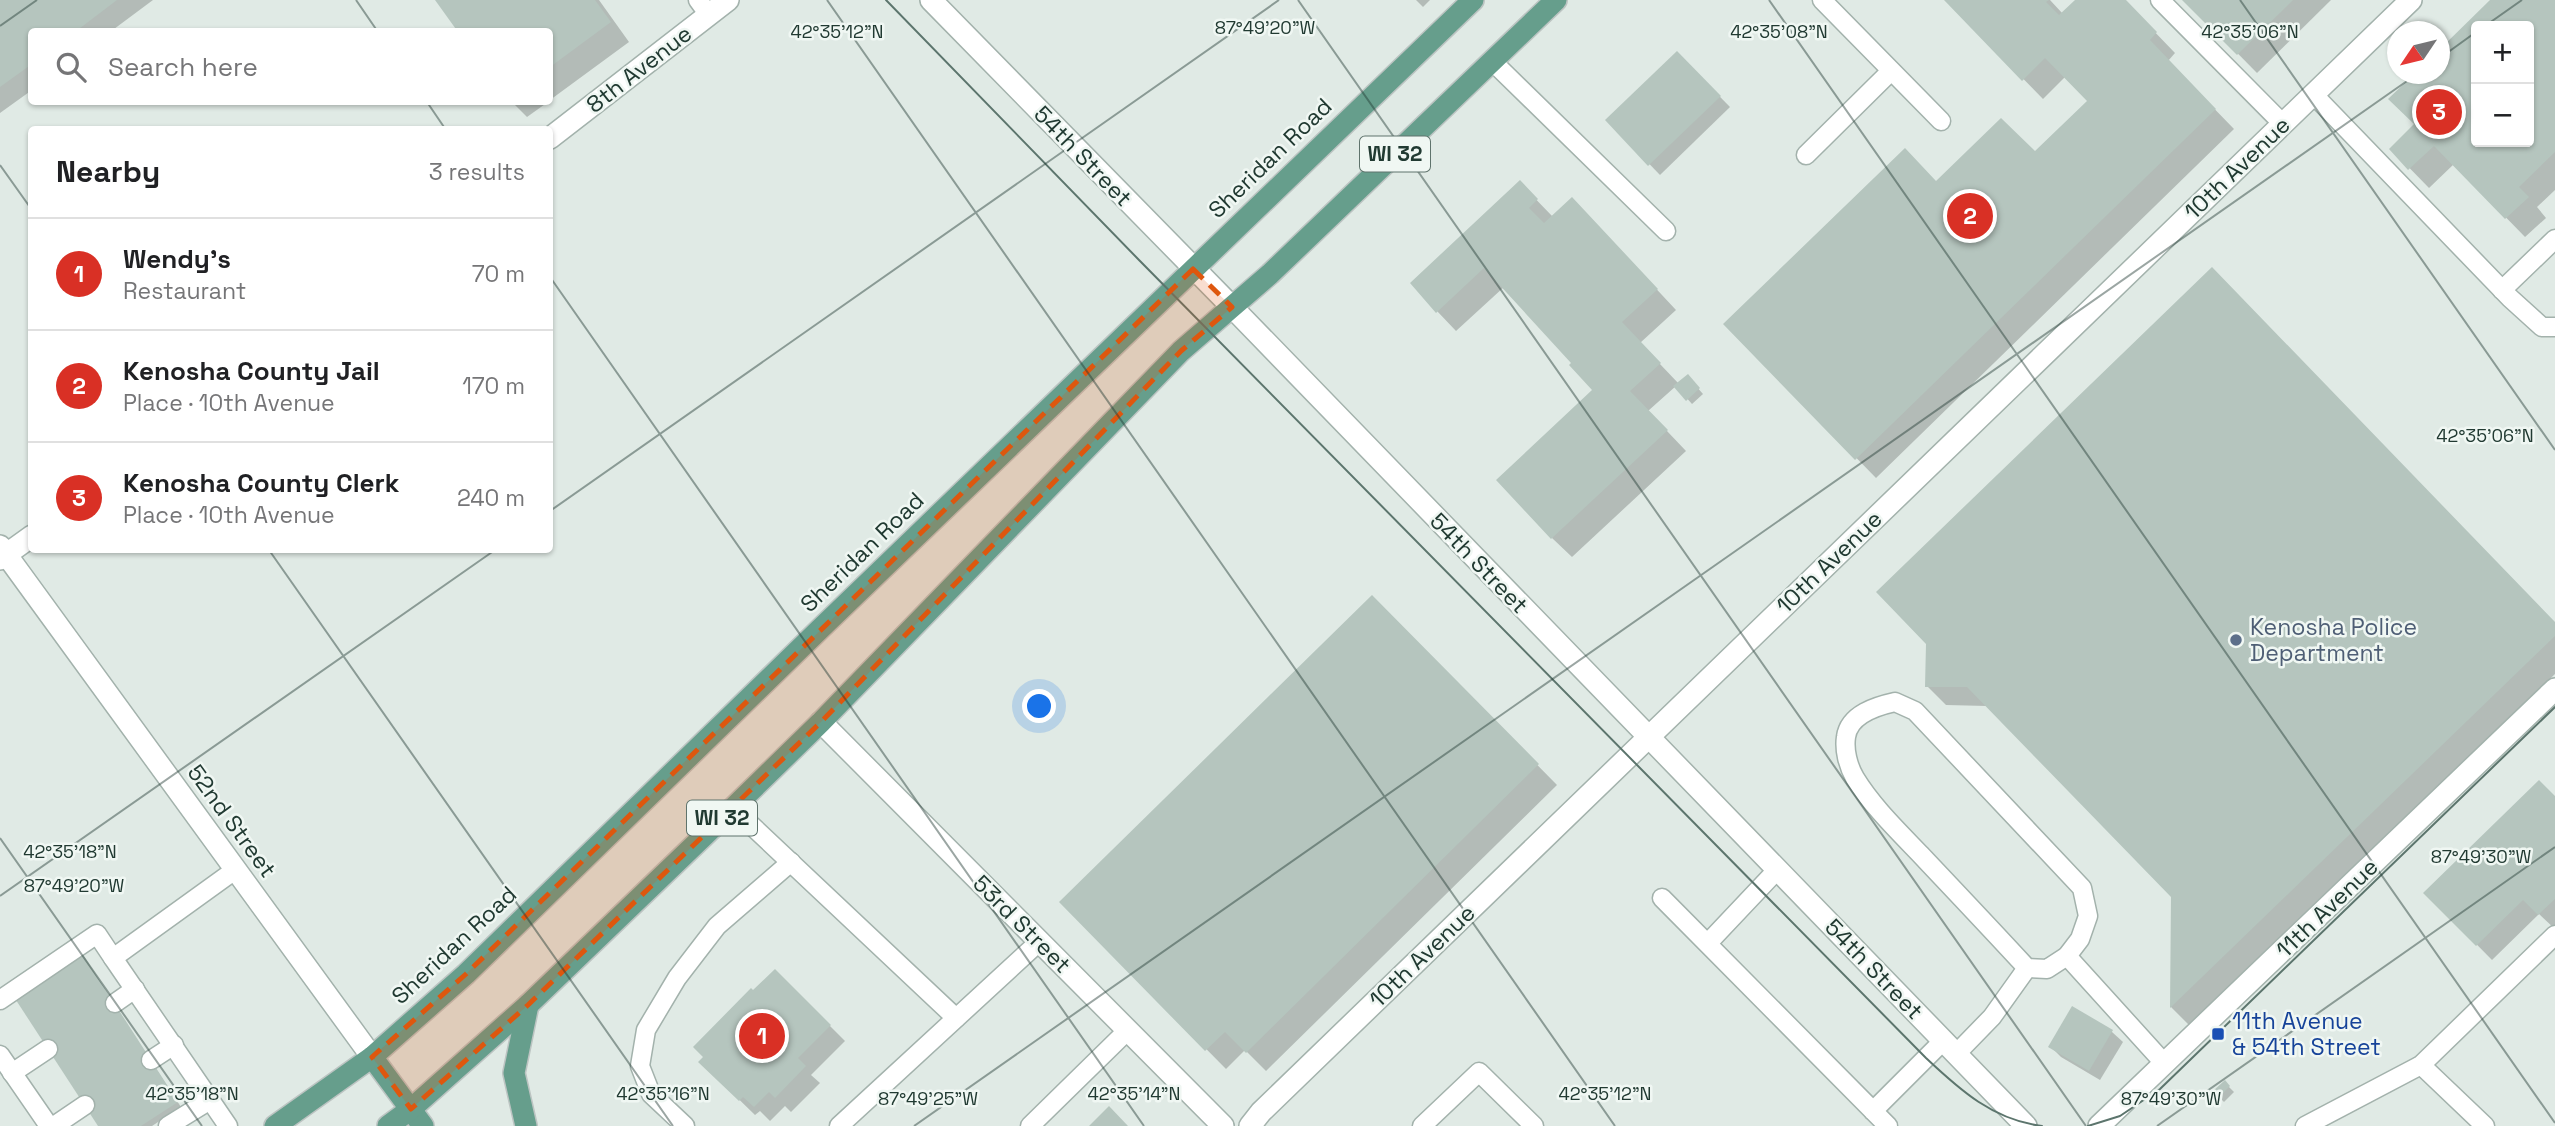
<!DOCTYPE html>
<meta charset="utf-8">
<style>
:root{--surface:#fff;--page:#f6f6f6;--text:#202124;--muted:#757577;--line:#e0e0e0;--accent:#d93025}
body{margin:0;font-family:"Space Grotesk",sans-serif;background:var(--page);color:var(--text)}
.controls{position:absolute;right:21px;top:21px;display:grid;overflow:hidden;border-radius:7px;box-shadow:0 2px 5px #0004}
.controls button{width:63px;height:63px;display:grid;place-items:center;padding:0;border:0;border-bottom:2px solid var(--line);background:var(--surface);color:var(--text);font:35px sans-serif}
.compass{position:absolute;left:2387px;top:21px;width:63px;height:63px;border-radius:50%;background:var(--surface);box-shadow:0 2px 5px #0004;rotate:235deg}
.you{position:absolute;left:1040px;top:707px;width:24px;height:24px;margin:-18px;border:5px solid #fff;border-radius:50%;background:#1a73e8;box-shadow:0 0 0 10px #1a73e833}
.badge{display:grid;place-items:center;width:46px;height:46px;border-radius:50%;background:var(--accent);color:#fff;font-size:23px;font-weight:700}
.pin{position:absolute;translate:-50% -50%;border:4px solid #fff;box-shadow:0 2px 7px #0006}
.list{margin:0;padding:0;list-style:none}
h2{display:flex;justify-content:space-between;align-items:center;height:91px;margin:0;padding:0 28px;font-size:30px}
h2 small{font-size:23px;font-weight:400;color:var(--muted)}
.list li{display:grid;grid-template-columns:46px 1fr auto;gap:21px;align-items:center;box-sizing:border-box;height:112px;padding:0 28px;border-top:2px solid var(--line)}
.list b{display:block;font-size:26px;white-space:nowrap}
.list p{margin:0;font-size:23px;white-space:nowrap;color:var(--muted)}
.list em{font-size:23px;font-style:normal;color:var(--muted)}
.icon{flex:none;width:38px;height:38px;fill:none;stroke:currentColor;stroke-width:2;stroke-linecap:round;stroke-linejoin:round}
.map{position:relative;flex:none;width:2555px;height:1126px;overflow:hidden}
.search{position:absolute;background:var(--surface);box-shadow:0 2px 5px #0004;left:28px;top:28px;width:525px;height:77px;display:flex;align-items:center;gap:18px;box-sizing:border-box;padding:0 24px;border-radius:7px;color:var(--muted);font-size:26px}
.panel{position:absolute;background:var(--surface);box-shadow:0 2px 5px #0004;left:28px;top:126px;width:525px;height:427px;border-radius:7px}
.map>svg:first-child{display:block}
.shadow{fill:#0003;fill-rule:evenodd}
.building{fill:#b5c5be;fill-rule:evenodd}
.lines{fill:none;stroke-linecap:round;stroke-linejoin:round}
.service-casing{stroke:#a3b2ac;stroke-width:21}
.minor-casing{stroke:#a3b2ac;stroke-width:24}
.tertiary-casing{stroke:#a3b2ac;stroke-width:24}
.primary-casing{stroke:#bcc4c2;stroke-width:24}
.service{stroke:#fff;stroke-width:18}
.minor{stroke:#fff;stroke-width:21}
.tertiary{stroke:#fff;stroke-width:21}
.primary{stroke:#669e8c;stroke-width:21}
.tram{stroke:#5c756d;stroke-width:2}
.marked{fill:#de570e;fill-opacity:0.2;stroke:#de570e;stroke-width:5;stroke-dasharray:14 9;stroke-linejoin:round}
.ticks{fill:none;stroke:#213a32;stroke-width:2;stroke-opacity:0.45}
.service-dot{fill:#5c6f8a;stroke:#f0f7f3;stroke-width:2.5}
.transit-dot{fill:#1a4fb4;stroke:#f0f7f3;stroke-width:2.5}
.labels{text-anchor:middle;stroke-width:5;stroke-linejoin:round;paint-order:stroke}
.shield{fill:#f0f7f3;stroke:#5f736c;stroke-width:2}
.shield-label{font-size:21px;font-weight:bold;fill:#213a32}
.street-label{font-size:23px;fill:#213a32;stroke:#f0f7f3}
.service-label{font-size:23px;fill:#4e5e75;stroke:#f0f7f3;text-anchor:start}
.transit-label{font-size:23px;fill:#164399;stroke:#f0f7f3;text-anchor:start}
.ticks-label{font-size:18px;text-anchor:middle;fill:#213a32;stroke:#f0f7f3;stroke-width:5;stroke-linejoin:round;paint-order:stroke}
</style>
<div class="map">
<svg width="2555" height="1126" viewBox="0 0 2555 1126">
<rect width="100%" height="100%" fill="#e0eae5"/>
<g class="shadow">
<polygon points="0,0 153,0 110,32 32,32 32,90 0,113"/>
<polygon points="437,0 599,0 629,42 550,100 550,32"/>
<polygon points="1416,0 1430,0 1423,7"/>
<polygon points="1946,0 2050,0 2063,14 2077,0 2124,0 2175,53 2168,61 2234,129 1876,478 1726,324 2035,154 2090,101 2066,76 2043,99"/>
<polygon points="2185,0 2331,0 2257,73"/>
<path d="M2493,0H2555V190L2537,207L2546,218L2525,237L2454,164L2429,188L2391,149L2417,124L2391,99L2417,74H2440V51ZM2476,26H2529V142H2476Z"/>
<polygon points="1677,53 1730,107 1660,175 1607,120"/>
<polygon points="512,102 548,102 527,117"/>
<polygon points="1520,183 1553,217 1591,219 1676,310 1640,343 1679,384 1688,377 1703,394 1692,404 1676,386 1648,411 1686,451 1572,557 1552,538 1595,390 1574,363 1504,287 1456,331 1437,311"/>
<polygon points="1372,597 1557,785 1266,1071 1245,1050 1226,1069 1061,902"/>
<polygon points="2555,623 2555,674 2190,1026 2171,1007 2172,896 1987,706 1946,705 1927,686"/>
<polygon points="2555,798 2555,929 2539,914 2492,960 2426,893"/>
<polygon points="82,956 181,1107 152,1126 100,1126"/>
<polygon points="775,971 845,1041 811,1075 820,1083 791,1112 785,1106 770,1121 760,1111 755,1115 716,1077 753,993"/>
<polygon points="2073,1008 2112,1032 2123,1042 2100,1080 2061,1057 2050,1046"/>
<polygon points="2225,1083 2234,1092 2224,1102 2214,1092"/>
</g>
<g class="building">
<polygon points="0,0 117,0 75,32 32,32 32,64 0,87"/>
<polygon points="435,0 595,0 611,22 550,67 550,32 458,32"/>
<polygon points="1944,0 2049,0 2046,2 2059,15 2075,0 2126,0 2157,32 2150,40 2216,109 1855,460 1723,324 1905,148 1936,181 2001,118 2035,151 2087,101 2045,58 2022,81"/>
<polygon points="2182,0 2293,0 2237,55"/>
<path d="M2490,0H2555V152L2519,187L2529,197L2505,219L2434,146L2408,170L2389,149L2414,124L2388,99L2414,74H2440V49ZM2476,26H2529V142H2476Z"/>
<polygon points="1677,51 1721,96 1648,166 1605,120"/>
<polygon points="1520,180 1538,199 1529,208 1544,223 1572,197 1658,289 1622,322 1661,363 1630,391 1668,430 1551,539 1496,480 1592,390 1569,365 1571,363 1484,268 1436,313 1410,283"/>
<polygon points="2212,267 2555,622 2555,636 2170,1008 2171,897 1967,687 1925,687 1926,644 1876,592"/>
<polygon points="1688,374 1700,388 1686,401 1673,386"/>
<polygon points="1372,595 1539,764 1246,1053 1225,1032 1205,1051 1059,902"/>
<polygon points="2539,780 2555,796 2555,899 2538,915 2523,900 2476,946 2423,893"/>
<polygon points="82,953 178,1102 141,1126 98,1126 14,997"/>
<polygon points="775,969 831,1025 798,1058 806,1066 775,1098 769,1092 754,1107 743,1097 739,1101 698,1062 703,1057 693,1047 751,988 753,990"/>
<polygon points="2072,1006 2113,1030 2089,1071 2048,1047"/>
<polygon points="2225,1080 2230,1086 2218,1098 2212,1092"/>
<polygon points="1109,1106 1128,1126 1089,1126"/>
</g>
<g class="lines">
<g class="service-casing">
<g id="service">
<polyline points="698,0 709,15"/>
<polyline points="1822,0 1941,121"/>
<polyline points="2160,0 2283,124"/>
<polyline points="1492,61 1666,231"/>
<polyline points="2313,94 2510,298 2542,327 2555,327"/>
<polyline points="1806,155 1891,71"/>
<polyline points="2502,290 2555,239"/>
<path d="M1895,702L1915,711L2082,888L2088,916L2080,939L2067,956L2047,969L2027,968C1992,930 1956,892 1921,855C1898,831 1872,806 1855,778C1848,766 1844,750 1846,737C1849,714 1877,706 1895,702Z"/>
<polyline points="733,808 956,1018"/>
<polyline points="1662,898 1888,1126"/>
<polyline points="1708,943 1777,870"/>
<polyline points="2067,956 2164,1063"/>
<polyline points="0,1000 97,934 113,958"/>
<polyline points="115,1003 135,989"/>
<polyline points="1956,1054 1992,1017 2027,968"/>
<polyline points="0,1055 49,1126"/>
<polyline points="151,1060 174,1045"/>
<polyline points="2421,1065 2485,1126"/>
<polyline points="12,1073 48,1049"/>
<polyline points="1873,1111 1943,1041"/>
<polyline points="54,1126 85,1105"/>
<polyline points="168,1126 210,1100"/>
<polyline points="228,1126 113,958 235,870"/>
<polyline points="685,1126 651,1094 640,1066 646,1030 677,978 717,926 791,862"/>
<polyline points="839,1126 1040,941"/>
<polyline points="1030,1126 1128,1030"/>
<polyline points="1422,1126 1479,1072 1534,1126"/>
<polyline points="2305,1126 2421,1065 2555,935"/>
</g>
</g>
<g class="minor-casing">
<g id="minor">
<polyline points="550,138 728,0"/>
<polyline points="1232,307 2026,1126"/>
<polyline points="0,559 32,536"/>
<polyline points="821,722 1223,1126"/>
<polyline points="1250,1126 1261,1112 2411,0"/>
<polyline points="2099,1126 2555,689"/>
</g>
</g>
<g class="tertiary-casing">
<g id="tertiary">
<polyline points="931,0 1232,307"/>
<polyline points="0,546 372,1057"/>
</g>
</g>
<g class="primary-casing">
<g id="primary">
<polyline points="372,1057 423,1126"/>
<polyline points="275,1126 372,1057 466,974 819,630 1473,0"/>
<polyline points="388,1126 411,1109 528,1005 733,808 821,722 1181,351 1270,274 1556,0"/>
<polyline points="526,1126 514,1073 528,1005"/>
</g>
</g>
<use href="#service" class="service"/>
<use href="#minor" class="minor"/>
<use href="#tertiary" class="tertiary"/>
<use href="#primary" class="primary"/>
<g class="tram">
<path d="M886,0L1139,260L1926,1058C1960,1090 1993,1120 2042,1126"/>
<polyline points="2088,1126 2120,1116 2160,1089 2555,707"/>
</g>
</g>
<path class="marked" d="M1193,269L1232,307L1181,351L821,722L528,1005L411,1109L372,1057L466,974Z"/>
<path class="ticks" d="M356,0L378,32M827,0L1615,1126M1298,0L2086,1126M1769,0L2555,1123M2240,0L2555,450M0,26L37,0M2485,26L2522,0M2440,58L2476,32M427,102L446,130M0,165L32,210M550,277L1144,1126M550,511L1279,0M269,550L673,1126M0,838L202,1126M0,896L495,550M914,1126L2417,74M2157,1126L2555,847"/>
<circle class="service-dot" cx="2236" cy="640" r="7"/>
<rect class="transit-dot" x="2211" y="1027" width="14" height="14" rx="3.5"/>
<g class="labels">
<g class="shield">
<rect x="1360" y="136.5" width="70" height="35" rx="5"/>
<rect x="687" y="800.5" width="70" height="35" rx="5"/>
</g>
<g class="shield-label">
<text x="1395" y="161">WI 32</text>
<text x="722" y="825">WI 32</text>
</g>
<g class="street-label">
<text transform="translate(639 69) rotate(-38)" y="8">8th Avenue</text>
<text transform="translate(1083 156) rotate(46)" y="8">54th Street</text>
<text transform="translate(1270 158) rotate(-44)" y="8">Sheridan Road</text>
<text transform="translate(2237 168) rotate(-44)" y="8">10th Avenue</text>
<text transform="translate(862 552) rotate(-44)" y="8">Sheridan Road</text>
<text transform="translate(1829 562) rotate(-44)" y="8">10th Avenue</text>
<text transform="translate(1479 563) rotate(46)" y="8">54th Street</text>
<text transform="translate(232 821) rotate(54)" y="8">52nd Street</text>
<text transform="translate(2327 908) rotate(-44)" y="8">11th Avenue</text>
<text transform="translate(1022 924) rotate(45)" y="8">53rd Street</text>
<text transform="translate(454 945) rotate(-43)" y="8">Sheridan Road</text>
<text transform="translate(1422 956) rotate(-44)" y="8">10th Avenue</text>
<text transform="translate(1874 969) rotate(46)" y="8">54th Street</text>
</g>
<g class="service-label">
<text x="2250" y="635">Kenosha Police<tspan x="2250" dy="26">Department</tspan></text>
</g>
<g class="transit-label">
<text x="2232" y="1029">11th Avenue<tspan x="2232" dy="26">&amp; 54th Street</tspan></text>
</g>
</g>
<g class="ticks-label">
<text x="1265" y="34">87°49'20"W</text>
<text x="2250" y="38">42°35'06"N</text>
<text x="837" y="38">42°35'12"N</text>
<text x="1779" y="38">42°35'08"N</text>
<text x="2485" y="442">42°35'06"N</text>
<text x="70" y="858">42°35'18"N</text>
<text x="2481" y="863">87°49'30"W</text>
<text x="74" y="892">87°49'20"W</text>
<text x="192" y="1100">42°35'18"N</text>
<text x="663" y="1100">42°35'16"N</text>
<text x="1134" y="1100">42°35'14"N</text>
<text x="1605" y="1100">42°35'12"N</text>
<text x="928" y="1105">87°49'25"W</text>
<text x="2171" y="1105">87°49'30"W</text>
</g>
</svg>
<div class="controls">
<button>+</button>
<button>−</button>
</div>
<svg class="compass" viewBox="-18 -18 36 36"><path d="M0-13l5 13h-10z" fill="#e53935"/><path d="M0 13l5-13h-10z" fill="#757577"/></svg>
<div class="you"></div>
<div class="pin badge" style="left:762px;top:1036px">1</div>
<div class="pin badge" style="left:1970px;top:216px">2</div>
<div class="pin badge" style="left:2439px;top:112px">3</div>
<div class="search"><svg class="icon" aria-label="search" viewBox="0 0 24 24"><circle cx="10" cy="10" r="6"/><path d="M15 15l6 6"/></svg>Search here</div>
<section class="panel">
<h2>Nearby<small>3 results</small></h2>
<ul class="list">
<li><span class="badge">1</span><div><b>Wendy's</b><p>Restaurant</p></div><em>70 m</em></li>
<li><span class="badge">2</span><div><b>Kenosha County Jail</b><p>Place · 10th Avenue</p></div><em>170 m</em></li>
<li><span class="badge">3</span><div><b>Kenosha County Clerk</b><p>Place · 10th Avenue</p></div><em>240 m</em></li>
</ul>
</section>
</div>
